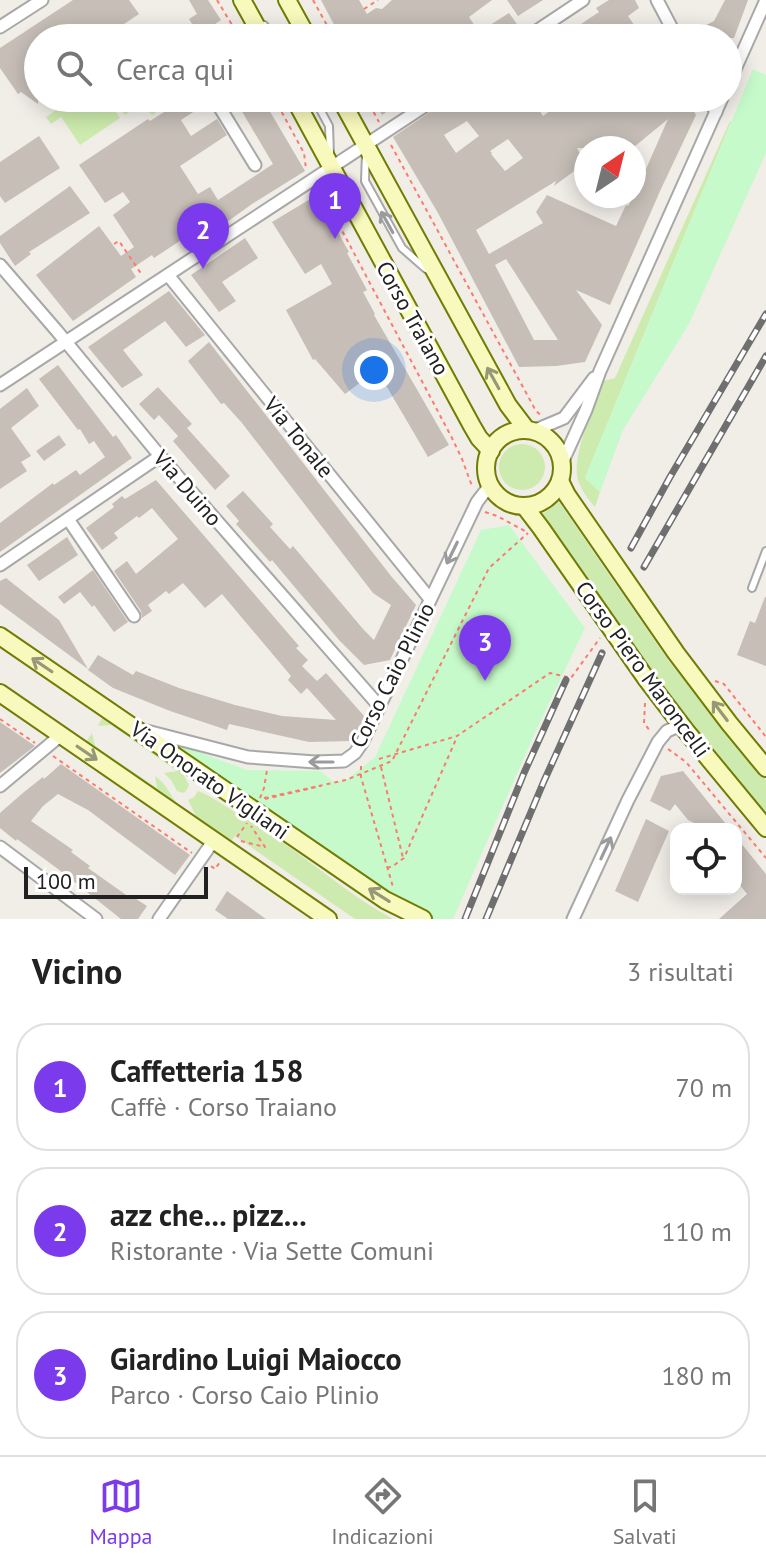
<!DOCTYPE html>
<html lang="it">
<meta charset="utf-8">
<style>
:root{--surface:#fff;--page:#f2f2f2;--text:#222;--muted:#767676;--line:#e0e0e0;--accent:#7c3aed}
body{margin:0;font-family:"PT Sans",sans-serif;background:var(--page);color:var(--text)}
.controls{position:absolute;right:24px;bottom:24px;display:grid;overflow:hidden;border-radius:16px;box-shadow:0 4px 20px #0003}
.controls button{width:72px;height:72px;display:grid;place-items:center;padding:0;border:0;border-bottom:2px solid var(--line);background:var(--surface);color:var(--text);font:40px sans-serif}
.compass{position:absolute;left:574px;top:136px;width:72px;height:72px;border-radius:50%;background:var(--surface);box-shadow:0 4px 20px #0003;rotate:35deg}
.scale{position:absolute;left:24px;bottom:20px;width:184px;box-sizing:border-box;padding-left:8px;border:4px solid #212121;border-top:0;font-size:22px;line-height:28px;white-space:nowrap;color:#212121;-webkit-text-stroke:6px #fff;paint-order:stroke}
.you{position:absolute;left:374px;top:370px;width:28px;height:28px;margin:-20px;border:6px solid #fff;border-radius:50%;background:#1a73e8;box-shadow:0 0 0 12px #1a73e833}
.badge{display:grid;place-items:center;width:52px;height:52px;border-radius:50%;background:var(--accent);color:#fff;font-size:26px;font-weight:700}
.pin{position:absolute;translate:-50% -66px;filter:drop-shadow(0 2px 4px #0008)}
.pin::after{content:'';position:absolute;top:42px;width:28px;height:24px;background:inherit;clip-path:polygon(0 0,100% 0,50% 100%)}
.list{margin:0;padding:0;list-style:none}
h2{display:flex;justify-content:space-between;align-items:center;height:104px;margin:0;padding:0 32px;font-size:34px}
h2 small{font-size:26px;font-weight:400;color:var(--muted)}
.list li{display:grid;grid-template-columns:52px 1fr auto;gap:24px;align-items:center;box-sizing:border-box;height:128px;margin:0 16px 16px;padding:0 16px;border:2px solid var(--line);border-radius:32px}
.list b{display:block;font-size:30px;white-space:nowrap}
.list p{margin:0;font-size:26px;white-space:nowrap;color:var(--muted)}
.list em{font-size:26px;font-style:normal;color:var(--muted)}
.icon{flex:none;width:44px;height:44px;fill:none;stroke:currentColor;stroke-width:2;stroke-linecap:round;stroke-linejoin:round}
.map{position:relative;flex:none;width:766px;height:919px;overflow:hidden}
.search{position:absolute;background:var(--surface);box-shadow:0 4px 20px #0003;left:24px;right:24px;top:24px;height:88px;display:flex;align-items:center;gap:20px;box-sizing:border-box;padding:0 28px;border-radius:44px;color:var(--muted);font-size:30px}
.sheet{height:536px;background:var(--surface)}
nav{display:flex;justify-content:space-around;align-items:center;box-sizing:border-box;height:112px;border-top:2px solid var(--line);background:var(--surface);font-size:22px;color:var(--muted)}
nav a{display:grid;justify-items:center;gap:4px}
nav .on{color:var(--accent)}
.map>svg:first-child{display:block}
.grass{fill:#cdebae}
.park{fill:#c6faca}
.building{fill:#c6beb7;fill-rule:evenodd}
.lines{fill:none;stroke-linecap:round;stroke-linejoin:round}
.service-casing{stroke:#a8a8a8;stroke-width:10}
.minor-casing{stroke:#a8a8a8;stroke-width:15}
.secondary-casing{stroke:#707c04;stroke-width:20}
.path{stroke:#fb7c6f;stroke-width:2;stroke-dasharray:4 4;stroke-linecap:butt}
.service{stroke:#fff;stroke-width:6}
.minor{stroke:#fff;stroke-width:11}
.secondary{stroke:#f8fabd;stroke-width:16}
.rail-casing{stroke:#6f6f6f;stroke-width:7}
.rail{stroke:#fff;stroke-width:4;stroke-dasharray:12;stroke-linecap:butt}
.oneway{stroke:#9b9b9b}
.oneway2{stroke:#979877}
.labels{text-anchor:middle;stroke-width:6;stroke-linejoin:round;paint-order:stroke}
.street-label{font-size:22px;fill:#212121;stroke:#fff}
</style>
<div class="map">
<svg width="766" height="919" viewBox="0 0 766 919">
<rect width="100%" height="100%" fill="#f1eee8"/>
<g class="grass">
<polygon points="74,98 106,98 120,118 80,145 61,117 51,124 46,117"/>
<polygon points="113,98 177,98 152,115 142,103 125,115"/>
<path d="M730,121L731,122L585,478L600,492L595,507C588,499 581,490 578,480C571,455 595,404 604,381L615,378Z"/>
<circle cx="522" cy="467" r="23"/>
<polygon points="559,502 668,660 766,780 766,815 685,717 541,515"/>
<polygon points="105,713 181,770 189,785 186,791 183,793 177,791 171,780 164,773 177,771 111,725 98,726"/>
<path d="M92,733L95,746L157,788L155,776C165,782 172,797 179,807L84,745Z"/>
<path d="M198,791C214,797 227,808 242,816C295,846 339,890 393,919H355L235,836L231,841L196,816L188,800L194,797Z"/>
</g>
<g class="park">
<polygon points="753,69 766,75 766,153 689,324 623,430 600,492 585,478"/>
<polygon points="509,525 585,628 538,726 453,919 423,919 137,729 247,770 320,771 334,782 346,780 375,757 481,530"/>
</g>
<g class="building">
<polygon points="73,0 129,0 139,14 103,38 38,38 38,104 21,92 18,94 0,68 0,48"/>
<polygon points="189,0 208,0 221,20 199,35 189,19 197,14"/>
<polygon points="321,0 359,0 367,14 376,8 382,9 392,0 492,0 469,17 479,32 509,13 519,27 501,38 455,38 448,28 433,38 341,38"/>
<polygon points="507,0 543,0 518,16"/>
<polygon points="609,0 635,0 639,8 628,16 643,38 617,38 610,28 597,38 560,38 599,12 596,8"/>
<polygon points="725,0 748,0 734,38 685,38 685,36 714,21"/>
<polygon points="186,98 206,98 207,103 181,120 191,136 217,119 227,135 180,166 198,194 210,187 218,200 273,164 234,98 262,98 305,171 252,204 227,222 225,220 217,226 213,219 154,258 152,255 131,269 136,277 73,321 36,275 99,226 121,256 134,247 113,215 130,202 123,192 105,203 79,165 148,119 150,121"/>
<polygon points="373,98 406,98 382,115"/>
<path d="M451,98H501L509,110L531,98L543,116L559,104L555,98H629L638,112L657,98H686L696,115L661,189L610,305L576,290L602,325L585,362L556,366L519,367L438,213L393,137ZM668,119L634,196L628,206L626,205L616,226L547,195L536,212L543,223L489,254L476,230L556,181L554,186L585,163L577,148H614L622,142L634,147ZM467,121L479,136L456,153L444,135ZM508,139L523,158L505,171L491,154L492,153L490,151ZM506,259L558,340H534L495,265Z"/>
<polygon points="39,136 60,168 5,203 0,196 0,162"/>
<polygon points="70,186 90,213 29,252 31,254 15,266 0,243 0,236"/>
<polygon points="317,195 349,252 347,253 367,290 363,292 375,314 374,315 449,445 428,457 377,370 345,394 315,359 313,360 286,310 332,284 321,264 305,274 272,222"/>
<polygon points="245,238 258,258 222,282 236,301 219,312 191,275"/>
<polygon points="169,291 205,335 186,347 165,321 123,350 143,375 122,388 88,347"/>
<polygon points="209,342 391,576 416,605 390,660 364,665 339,640 272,560 270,562 236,524 239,521 226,506 243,491 273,524 270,527 290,549 293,546 363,629 374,640 391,605 373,593 242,423 224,403 221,404 188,361"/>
<polygon points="58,365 113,437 116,435 132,458 0,552 0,523 53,483 54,485 76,470 80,475 105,457 94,441 89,444 80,429 78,430 39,379"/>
<polygon points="158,387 192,424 187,428 230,476 215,490 173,441 178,436 159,415 154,420 139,404"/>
<polygon points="27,388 39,406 11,428 31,456 21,462 27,471 0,489 0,409"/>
<polygon points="59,435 66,445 44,461 36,451"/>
<polygon points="156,480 299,646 296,648 308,660 302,666 317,681 326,673 365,717 353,741 309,742 229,724 227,730 170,711 113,688 88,670 98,655 133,675 136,671 179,688 235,705 282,716 336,720 307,688 301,694 288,680 291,676 222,594 205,608 183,583 169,594 166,591 148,605 152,611 142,618 141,611 114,571 127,561 136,574 178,539 152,508 139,518 137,516 114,533 118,538 102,550 86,528 114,507 112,504 122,496 125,499"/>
<polygon points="67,537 78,555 39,581 27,565"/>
<polygon points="93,570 128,622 114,632 94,605 92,607 80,592 64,604 58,597"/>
<polygon points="6,578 59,620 88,669 0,604 0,581"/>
<polygon points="765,597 766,597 766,666 737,655 750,621 755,623"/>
<polygon points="0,722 35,746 0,773"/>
<polygon points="61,764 190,855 175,875 88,810 58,794 43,806 31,821 73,850 71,852 90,866 88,868 129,897 130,895 147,906 138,919 121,919 58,869 17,839 16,841 0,828 0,813 24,792 43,777 44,779"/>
<polygon points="683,771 730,829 706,829 688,820 675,804 670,811 650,801 661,776"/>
<polygon points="646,819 669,831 638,902 615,891"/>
<polygon points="736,837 766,874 766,919 719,919 747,894 736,880"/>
<polygon points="227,891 266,919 228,919 215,910"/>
</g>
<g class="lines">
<g class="service-casing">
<g id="service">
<polyline points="264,25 275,38"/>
<polyline points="314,98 329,126 330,154"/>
<polyline points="366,153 365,181 402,248 426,269"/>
<polyline points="752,588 766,551"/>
</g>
</g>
<g class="minor-casing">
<g id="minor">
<polyline points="657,0 677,38"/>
<polyline points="0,27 42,0"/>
<polyline points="526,38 583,0"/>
<polyline points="728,85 766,0"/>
<polyline points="214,98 255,165"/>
<polyline points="708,98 716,112"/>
<polyline points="0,265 57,331 160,456 380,707"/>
<polyline points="168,275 430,599"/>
<polyline points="0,385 437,98"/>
<polyline points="533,431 564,418 594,378"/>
<polyline points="562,463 586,410 600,371 722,98"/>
<polyline points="68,519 134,616"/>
<polyline points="0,565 160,456"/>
<polyline points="143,730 248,757 315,762 344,761 355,753 362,743 477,502 490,485"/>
<polyline points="0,786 61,735"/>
<polyline points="0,847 96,919"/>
<polyline points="159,919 214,840"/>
<polyline points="573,919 628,800 658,742 667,731 681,725"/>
</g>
</g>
<g class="secondary-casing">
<g id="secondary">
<polyline points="242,0 263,38"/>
<polyline points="287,0 308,38"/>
<polyline points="294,98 472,426 479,438 491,451"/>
<polyline points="340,98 508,405 527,430"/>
<circle cx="524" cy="468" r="38"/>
<polyline points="560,481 567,495 676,653 729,723 766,768"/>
<polyline points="525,507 541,528 647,680 686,731 766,828"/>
<polyline points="0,636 385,900 423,919"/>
<polyline points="0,693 328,919"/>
</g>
</g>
<g class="path">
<polyline points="217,0 240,38"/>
<polyline points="313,0 334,38"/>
<polyline points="364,9 378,0"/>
<polyline points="274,98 304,153 306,169"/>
<polyline points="366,98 379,122"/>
<polyline points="391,145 536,411 542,416"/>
<polyline points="320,189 452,438 462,459 472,486"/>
<polyline points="114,244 119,241 142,275"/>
<polyline points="485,512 497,516 525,531"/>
<polyline points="715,681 724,684 766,737"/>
<polyline points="645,703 644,723 650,731"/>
<polyline points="0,719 35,743"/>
<polyline points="668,749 686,762 766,858"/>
<polyline points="53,756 192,853"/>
<polyline points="379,759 457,736 550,673 571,678 600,638"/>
<polyline points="361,766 361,777 393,887"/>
<polyline points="381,767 403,858"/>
<polyline points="260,798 264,788 267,770"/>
<polyline points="264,798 346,780 392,761 489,568 528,533"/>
<polyline points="265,799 321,786"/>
<polyline points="237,837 247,823"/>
<polyline points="241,841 265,847 251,826"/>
<polyline points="211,866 215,869 220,862"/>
<polyline points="387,868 393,866 404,858 457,737"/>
</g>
<use href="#service" class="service"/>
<use href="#minor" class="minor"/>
<use href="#secondary" class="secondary"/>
<g class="rail-casing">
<g id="rail">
<polyline points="631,548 670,477 766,314"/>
<polyline points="644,567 766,356"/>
<polyline points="465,919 524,773 566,680"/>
<polyline points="486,919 544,781 602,653"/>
</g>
</g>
<use href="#rail" class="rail"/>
</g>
<defs><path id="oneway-shaft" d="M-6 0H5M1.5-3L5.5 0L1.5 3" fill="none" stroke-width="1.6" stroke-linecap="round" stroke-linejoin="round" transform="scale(2)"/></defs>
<g class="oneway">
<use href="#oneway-shaft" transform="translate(387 222) rotate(-119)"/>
<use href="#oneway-shaft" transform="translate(452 553) rotate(116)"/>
<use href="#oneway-shaft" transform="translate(321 762) rotate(180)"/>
<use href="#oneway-shaft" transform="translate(606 848) rotate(-65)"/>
</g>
<g class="oneway2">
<use href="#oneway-shaft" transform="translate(493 378) rotate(-119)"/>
<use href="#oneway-shaft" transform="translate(42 665) rotate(-146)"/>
<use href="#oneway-shaft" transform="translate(720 711) rotate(-127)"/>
<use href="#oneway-shaft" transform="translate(87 753) rotate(34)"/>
<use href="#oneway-shaft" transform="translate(379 895) rotate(-148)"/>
</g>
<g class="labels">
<g class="street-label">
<text transform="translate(413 318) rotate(61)" y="8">Corso Traiano</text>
<text transform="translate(299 437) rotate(51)" y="8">Via Tonale</text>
<text transform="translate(188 488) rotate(49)" y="8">Via Duino</text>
<text transform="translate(643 669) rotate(54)" y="8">Corso Piero Maroncelli</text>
<text transform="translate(392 675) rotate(-63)" y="8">Corso Caio Plinio</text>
<text transform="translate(210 780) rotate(35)" y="8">Via Onorato Vigliani</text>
</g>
</g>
</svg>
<div class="controls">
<button><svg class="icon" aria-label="locate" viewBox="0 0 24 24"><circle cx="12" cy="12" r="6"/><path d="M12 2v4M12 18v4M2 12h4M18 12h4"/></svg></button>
</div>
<svg class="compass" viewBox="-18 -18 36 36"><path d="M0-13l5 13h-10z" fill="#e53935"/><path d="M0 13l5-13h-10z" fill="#767676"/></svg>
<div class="scale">100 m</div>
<div class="you"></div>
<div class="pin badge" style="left:335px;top:239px">1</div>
<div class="pin badge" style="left:203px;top:269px">2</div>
<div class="pin badge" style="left:485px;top:681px">3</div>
<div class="search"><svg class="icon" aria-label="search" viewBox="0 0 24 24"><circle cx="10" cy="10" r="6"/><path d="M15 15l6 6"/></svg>Cerca qui</div>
</div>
<section class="sheet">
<h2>Vicino<small>3 risultati</small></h2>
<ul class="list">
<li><span class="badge">1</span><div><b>Caffetteria 158</b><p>Caffè · Corso Traiano</p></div><em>70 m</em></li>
<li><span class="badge">2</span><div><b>azz che... pizz...</b><p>Ristorante · Via Sette Comuni</p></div><em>110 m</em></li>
<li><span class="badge">3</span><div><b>Giardino Luigi Maiocco</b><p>Parco · Corso Caio Plinio</p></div><em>180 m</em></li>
</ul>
</section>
<nav>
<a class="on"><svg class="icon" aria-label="map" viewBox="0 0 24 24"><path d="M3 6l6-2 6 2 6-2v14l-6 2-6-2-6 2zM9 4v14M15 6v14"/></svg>Mappa</a>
<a><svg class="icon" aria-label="directions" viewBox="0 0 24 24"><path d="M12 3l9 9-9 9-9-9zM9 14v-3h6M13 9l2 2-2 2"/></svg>Indicazioni</a>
<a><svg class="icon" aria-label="saved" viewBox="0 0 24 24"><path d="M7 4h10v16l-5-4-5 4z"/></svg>Salvati</a>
</nav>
